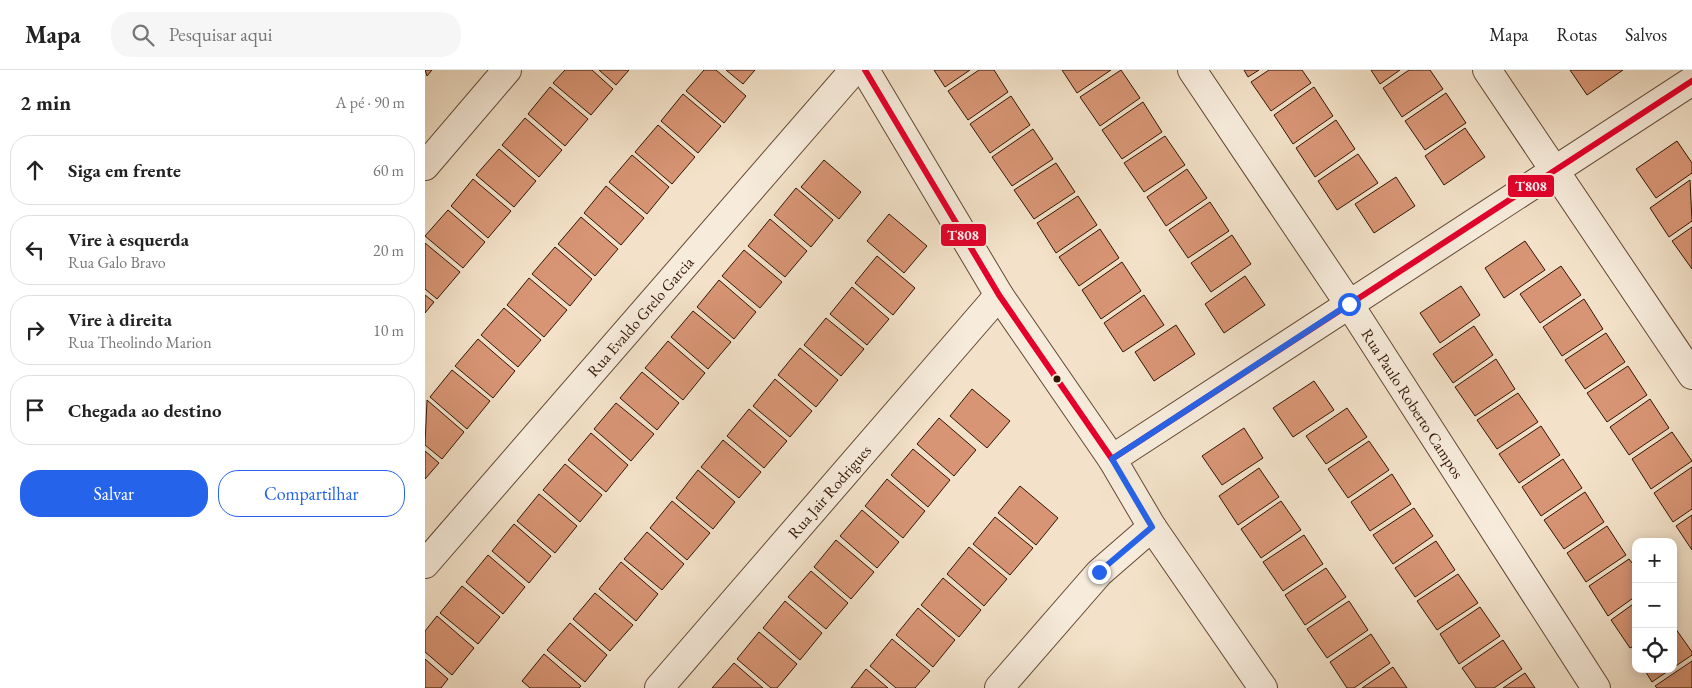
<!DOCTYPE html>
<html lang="pt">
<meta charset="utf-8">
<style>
:root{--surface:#fff;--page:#f6f6f6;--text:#222;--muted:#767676;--line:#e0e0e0;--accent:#2563eb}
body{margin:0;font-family:"EB Garamond",serif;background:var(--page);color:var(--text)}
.controls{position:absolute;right:15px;bottom:15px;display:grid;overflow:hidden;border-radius:10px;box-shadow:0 2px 12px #0003}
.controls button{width:45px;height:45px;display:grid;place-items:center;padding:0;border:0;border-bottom:1px solid var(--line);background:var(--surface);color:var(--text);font:25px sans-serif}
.stop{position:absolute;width:15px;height:15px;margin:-11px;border:4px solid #2563eb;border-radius:50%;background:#fff}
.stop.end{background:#2563eb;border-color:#fff;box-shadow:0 1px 5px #0008}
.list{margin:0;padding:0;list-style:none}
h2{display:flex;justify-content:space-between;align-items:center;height:65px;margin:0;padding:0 20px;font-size:21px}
h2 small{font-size:16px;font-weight:400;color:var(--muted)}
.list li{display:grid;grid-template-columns:32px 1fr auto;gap:15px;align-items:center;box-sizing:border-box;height:70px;margin:0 10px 10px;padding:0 10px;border:1px solid var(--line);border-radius:20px}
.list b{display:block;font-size:19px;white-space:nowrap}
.list p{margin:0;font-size:16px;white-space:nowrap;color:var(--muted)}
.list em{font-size:16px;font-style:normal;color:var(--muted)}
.actions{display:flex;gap:10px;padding:15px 20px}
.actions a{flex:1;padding:11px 0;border:1px solid var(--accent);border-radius:20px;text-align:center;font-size:18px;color:var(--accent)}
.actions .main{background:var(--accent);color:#fff}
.icon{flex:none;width:28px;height:28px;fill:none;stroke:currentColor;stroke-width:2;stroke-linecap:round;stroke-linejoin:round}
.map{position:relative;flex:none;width:1267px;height:618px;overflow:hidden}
header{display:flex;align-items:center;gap:30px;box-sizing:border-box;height:70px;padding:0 25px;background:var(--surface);border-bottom:1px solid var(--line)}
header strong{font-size:24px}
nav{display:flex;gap:28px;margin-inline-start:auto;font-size:18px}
.search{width:350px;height:45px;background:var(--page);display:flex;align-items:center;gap:12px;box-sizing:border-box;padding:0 18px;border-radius:20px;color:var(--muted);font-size:19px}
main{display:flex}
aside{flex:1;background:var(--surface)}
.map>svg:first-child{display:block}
.building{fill:#d89575;stroke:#311502}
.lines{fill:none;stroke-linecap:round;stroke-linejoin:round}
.minor-casing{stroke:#624834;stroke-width:30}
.minor{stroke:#f7ecdc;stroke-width:28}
.bus-1-casing{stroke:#f7ecdc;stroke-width:10}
.bus-1{stroke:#e4002b;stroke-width:6}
.route{stroke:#2563eb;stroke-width:6}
.bus-dot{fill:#311502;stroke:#f7ecdc;stroke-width:2}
.labels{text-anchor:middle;stroke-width:5;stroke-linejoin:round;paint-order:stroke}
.street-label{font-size:16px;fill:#311502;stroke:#f7ecdc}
.line-badge{stroke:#f7ecdc;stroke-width:2}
.badge-label{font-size:14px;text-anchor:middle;font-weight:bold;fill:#fff}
</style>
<header>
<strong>Mapa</strong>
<div class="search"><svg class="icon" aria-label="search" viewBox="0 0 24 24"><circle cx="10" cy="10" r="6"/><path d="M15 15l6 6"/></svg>Pesquisar aqui</div>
<nav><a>Mapa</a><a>Rotas</a><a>Salvos</a></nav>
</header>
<main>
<aside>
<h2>2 min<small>A pé · 90 m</small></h2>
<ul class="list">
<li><svg class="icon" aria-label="ahead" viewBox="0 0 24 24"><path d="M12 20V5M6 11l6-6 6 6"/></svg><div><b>Siga em frente</b></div><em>60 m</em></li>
<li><svg class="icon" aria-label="left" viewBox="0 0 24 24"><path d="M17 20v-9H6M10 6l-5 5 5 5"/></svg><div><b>Vire à esquerda</b><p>Rua Galo Bravo</p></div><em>20 m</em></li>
<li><svg class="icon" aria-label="right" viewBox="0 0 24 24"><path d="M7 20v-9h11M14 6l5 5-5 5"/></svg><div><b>Vire à direita</b><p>Rua Theolindo Marion</p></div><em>10 m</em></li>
<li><svg class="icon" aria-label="arrive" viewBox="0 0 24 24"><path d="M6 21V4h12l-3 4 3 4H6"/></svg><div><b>Chegada ao destino</b></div></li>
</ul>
<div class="actions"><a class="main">Salvar</a><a>Compartilhar</a></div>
</aside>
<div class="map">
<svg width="1267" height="618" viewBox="0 0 1267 618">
<rect width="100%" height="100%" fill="#f3e2c9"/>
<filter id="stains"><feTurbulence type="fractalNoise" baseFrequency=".004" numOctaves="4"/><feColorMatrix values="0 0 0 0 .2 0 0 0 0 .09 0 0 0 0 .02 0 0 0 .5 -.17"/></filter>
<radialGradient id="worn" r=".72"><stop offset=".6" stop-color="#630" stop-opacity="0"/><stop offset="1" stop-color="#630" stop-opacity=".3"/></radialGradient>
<g class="building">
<polygon points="0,0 7,0 2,6"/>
<polygon points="140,0 167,0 188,19 166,45 128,13"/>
<polygon points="174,0 204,0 191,15"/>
<polygon points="279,0 291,0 321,26 299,53 261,21"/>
<polygon points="301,0 330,0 318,14"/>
<polygon points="509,0 545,0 520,17"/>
<polygon points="554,0 569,0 583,22 543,50 523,21"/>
<polygon points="637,0 686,0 652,23"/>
<polygon points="696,0 715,28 675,56 655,27"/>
<polygon points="819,0 834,0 823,7"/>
<polygon points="844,0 877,0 886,13 846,41 826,12"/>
<polygon points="946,0 975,0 955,14"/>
<polygon points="984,0 1005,0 1018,19 977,47 958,18"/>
<polygon points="1145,0 1198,0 1162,25"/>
<polygon points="125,17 163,49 140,76 103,44"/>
<polygon points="889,17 908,46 868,74 849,45"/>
<polygon points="1021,23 1041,53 1000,80 980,51"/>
<polygon points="258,24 296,56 273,83 236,51"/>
<polygon points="586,26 605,55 565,83 545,54"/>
<polygon points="718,32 737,62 697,89 677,60"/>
<polygon points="100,48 137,80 114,107 77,75"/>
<polygon points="911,50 930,79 890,107 871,78"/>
<polygon points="233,55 270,87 247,114 210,82"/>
<polygon points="1040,58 1060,87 1019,115 1000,86"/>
<polygon points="608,59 628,89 587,116 567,87"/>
<polygon points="740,66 760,95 719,122 699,93"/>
<polygon points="1252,71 1267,93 1267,103 1231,128 1211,99"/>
<polygon points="74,79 111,111 89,137 51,105"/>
<polygon points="933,84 953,113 912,140 893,111"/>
<polygon points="207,85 244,117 222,144 184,112"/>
<polygon points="399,90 436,122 414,149 376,117"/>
<polygon points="631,93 650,122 609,149 589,120"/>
<polygon points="762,99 782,128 741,156 722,127"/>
<polygon points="971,107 990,136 949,163 930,134"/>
<polygon points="48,109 86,141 63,168 26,136"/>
<polygon points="1265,110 1267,151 1244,167 1225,138"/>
<polygon points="181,116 219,148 196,175 159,143"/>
<polygon points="371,118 408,150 386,177 349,145"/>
<polygon points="653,126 672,155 631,183 612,153"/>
<polygon points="785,132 804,161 763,188 744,160"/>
<polygon points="23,140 60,172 38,198 0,166"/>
<polygon points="464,144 502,176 479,203 442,171"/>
<polygon points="156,147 193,179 170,206 133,174"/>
<polygon points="345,149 382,181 360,207 323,176"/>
<polygon points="1267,157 1267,199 1247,171"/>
<polygon points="675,159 694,188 654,216 634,187"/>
<polygon points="807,165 826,194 786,222 766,193"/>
<polygon points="1100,171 1120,200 1079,228 1060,198"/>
<polygon points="0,173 35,202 12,229 0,219"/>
<polygon points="130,177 167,209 145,236 107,204"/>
<polygon points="319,180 357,212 335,238 297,206"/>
<polygon points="452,186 490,218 468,245 430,213"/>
<polygon points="697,192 716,221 676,249 657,220"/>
<polygon points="1136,196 1156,225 1115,253 1095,224"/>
<polygon points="820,206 840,235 799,263 780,234"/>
<polygon points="104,208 142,240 119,267 82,235"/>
<polygon points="294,210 331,242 309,269 272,237"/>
<polygon points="1036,216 1055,245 1015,273 995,243"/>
<polygon points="427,217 464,249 442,275 405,244"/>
<polygon points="0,225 9,232 0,243"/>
<polygon points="719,225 739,255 698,282 679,253"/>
<polygon points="1159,229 1178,259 1137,286 1118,257"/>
<polygon points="79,238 116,270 93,297 56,265"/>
<polygon points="268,241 306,272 283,299 246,267"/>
<polygon points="401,248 439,279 416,306 379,275"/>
<polygon points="751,255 770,284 729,311 710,282"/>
<polygon points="1049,256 1068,285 1028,313 1008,284"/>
<polygon points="1181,263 1200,292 1160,319 1140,290"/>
<polygon points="53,269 90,301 68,328 30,296"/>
<polygon points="243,271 280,303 258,330 220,298"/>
<polygon points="375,278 413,310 391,337 353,305"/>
<polygon points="1071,289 1090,319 1050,346 1030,317"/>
<polygon points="1203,296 1222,325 1182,352 1162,323"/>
<polygon points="27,300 65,331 42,359 5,327"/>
<polygon points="217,302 254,333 232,360 195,328"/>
<polygon points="350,309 387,341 365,367 328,336"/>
<polygon points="889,311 909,340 868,367 848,338"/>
<polygon points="547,319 585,351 562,378 525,346"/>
<polygon points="1093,323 1113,352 1072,379 1052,350"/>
<polygon points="1225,329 1244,358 1204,385 1185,357"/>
<polygon points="2,330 39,362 17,389 0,375"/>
<polygon points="191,333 229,364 206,391 169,359"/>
<polygon points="922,338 942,367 901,394 881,366"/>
<polygon points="324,339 362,371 339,398 302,366"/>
<polygon points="514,348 551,380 529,406 492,374"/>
<polygon points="1116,356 1135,385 1094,413 1074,384"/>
<polygon points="819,358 838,388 797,415 777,386"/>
<polygon points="1247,362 1267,391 1226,419 1207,389"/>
<polygon points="166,363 203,395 181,422 143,390"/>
<polygon points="298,370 336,402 314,428 276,397"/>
<polygon points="944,371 964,400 923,428 903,399"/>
<polygon points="488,379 525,410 503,437 466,405"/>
<polygon points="0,381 14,393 0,409"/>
<polygon points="1138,389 1157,418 1116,446 1097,417"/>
<polygon points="140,394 177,425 155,452 118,420"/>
<polygon points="1267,397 1267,439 1248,452 1229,423"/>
<polygon points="834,398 854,427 813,455 794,426"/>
<polygon points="273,400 310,432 288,459 251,428"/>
<polygon points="967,404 986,434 945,461 926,432"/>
<polygon points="462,409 500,441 478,468 440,436"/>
<polygon points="595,416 633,448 611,475 573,443"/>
<polygon points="1160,422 1179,452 1139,479 1119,450"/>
<polygon points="114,424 152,456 130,483 92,451"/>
<polygon points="247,431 285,463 262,490 225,458"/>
<polygon points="856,431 876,460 836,488 816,459"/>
<polygon points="989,438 1008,466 968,494 948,465"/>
<polygon points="437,440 474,472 452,498 415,466"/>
<polygon points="1267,445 1267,480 1251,456"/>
<polygon points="570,447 608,478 585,505 548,474"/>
<polygon points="89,454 126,486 104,513 67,481"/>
<polygon points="1182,456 1201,485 1161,512 1142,483"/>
<polygon points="222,462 259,494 237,520 199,489"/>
<polygon points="879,465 898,494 858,521 838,492"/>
<polygon points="411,470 449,502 426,529 389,497"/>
<polygon points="1011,471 1030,500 990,527 970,498"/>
<polygon points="544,477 582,509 559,536 522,504"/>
<polygon points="63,485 100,517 78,544 41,512"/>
<polygon points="1204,489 1211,498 1211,526 1183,546 1164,516"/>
<polygon points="196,492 233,524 211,551 174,519"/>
<polygon points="901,498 921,527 880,555 860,525"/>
<polygon points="386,501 423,533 401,559 363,527"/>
<polygon points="1033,504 1053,533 1012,560 992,531"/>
<polygon points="518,508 556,540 534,567 496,535"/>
<polygon points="37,516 75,547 53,574 15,543"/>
<polygon points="170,523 208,555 185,581 148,549"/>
<polygon points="360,531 397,563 375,590 338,558"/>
<polygon points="924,531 943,560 902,588 882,559"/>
<polygon points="1211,532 1211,575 1205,578 1186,550"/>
<polygon points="1055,537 1075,566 1034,594 1015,564"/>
<polygon points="493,538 530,570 508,597 471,565"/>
<polygon points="12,546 49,578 27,605 0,582 0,561"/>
<polygon points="145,553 182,585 160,612 122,580"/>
<polygon points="1248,555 1267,582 1267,585 1248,598"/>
<polygon points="334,562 372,594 352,618 346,618 312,589"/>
<polygon points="946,564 965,593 929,618 922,618 905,592"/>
<polygon points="467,569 505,601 490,618 471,618 445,596"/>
<polygon points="1078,570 1097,599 1069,618 1051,618 1037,598"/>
<polygon points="119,584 156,616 154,618 105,618 97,611"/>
<polygon points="0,589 23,609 16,618 0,618"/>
<polygon points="1267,591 1267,618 1232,618 1230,616"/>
<polygon points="309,593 338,618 287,618"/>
<polygon points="968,597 982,618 937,618"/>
<polygon points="441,599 463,618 426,618"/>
<polygon points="1219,599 1246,599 1227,612"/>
<polygon points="1100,603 1110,618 1078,618"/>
</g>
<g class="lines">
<g class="minor-casing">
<g id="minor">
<polyline points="440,0 574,225 687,389 727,457 838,618"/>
<path id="s1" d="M767,0L924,234L1171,618"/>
<polyline points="1062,0 1267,305"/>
<polyline points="0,96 82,0"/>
<polyline points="687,389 1267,11"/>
<path id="s2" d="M0,494L429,0"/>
<path id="s3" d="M234,618L574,225"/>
<polyline points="574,618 674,503 727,457"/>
</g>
</g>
<use href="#minor" class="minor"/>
<g class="bus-1-casing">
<polyline id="bus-1" points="440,0 574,225 687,389 1267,11"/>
</g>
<use href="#bus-1" class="bus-1"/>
</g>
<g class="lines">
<polyline class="route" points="674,502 727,457 687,389 924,234"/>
</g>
<circle class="bus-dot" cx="632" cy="309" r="4.5"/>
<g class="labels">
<g class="street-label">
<text dy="6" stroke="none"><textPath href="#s2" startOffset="328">Rua Evaldo Grelo Garcia</textPath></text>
<text dy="6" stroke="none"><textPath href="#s1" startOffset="400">Rua Paulo Roberto Campos</textPath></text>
<text dy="6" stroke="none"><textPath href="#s3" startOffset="260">Rua Jair Rodrigues</textPath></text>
</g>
</g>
<g class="line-badge">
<rect x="1082" y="104" width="48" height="24" rx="5" fill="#e4002b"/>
<rect x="515" y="153" width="47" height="24" rx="5" fill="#e4002b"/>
</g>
<g class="badge-label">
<text x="1106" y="121">T808</text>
<text x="538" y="170">T808</text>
</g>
<rect width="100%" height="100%" filter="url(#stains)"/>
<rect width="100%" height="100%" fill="url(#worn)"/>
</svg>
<div class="controls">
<button>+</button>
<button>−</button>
<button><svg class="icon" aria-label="locate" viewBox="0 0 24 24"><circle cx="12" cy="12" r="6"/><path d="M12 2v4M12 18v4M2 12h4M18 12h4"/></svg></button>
</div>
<div class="stop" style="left:924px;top:234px"></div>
<div class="stop end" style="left:674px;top:502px"></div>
</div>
</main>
